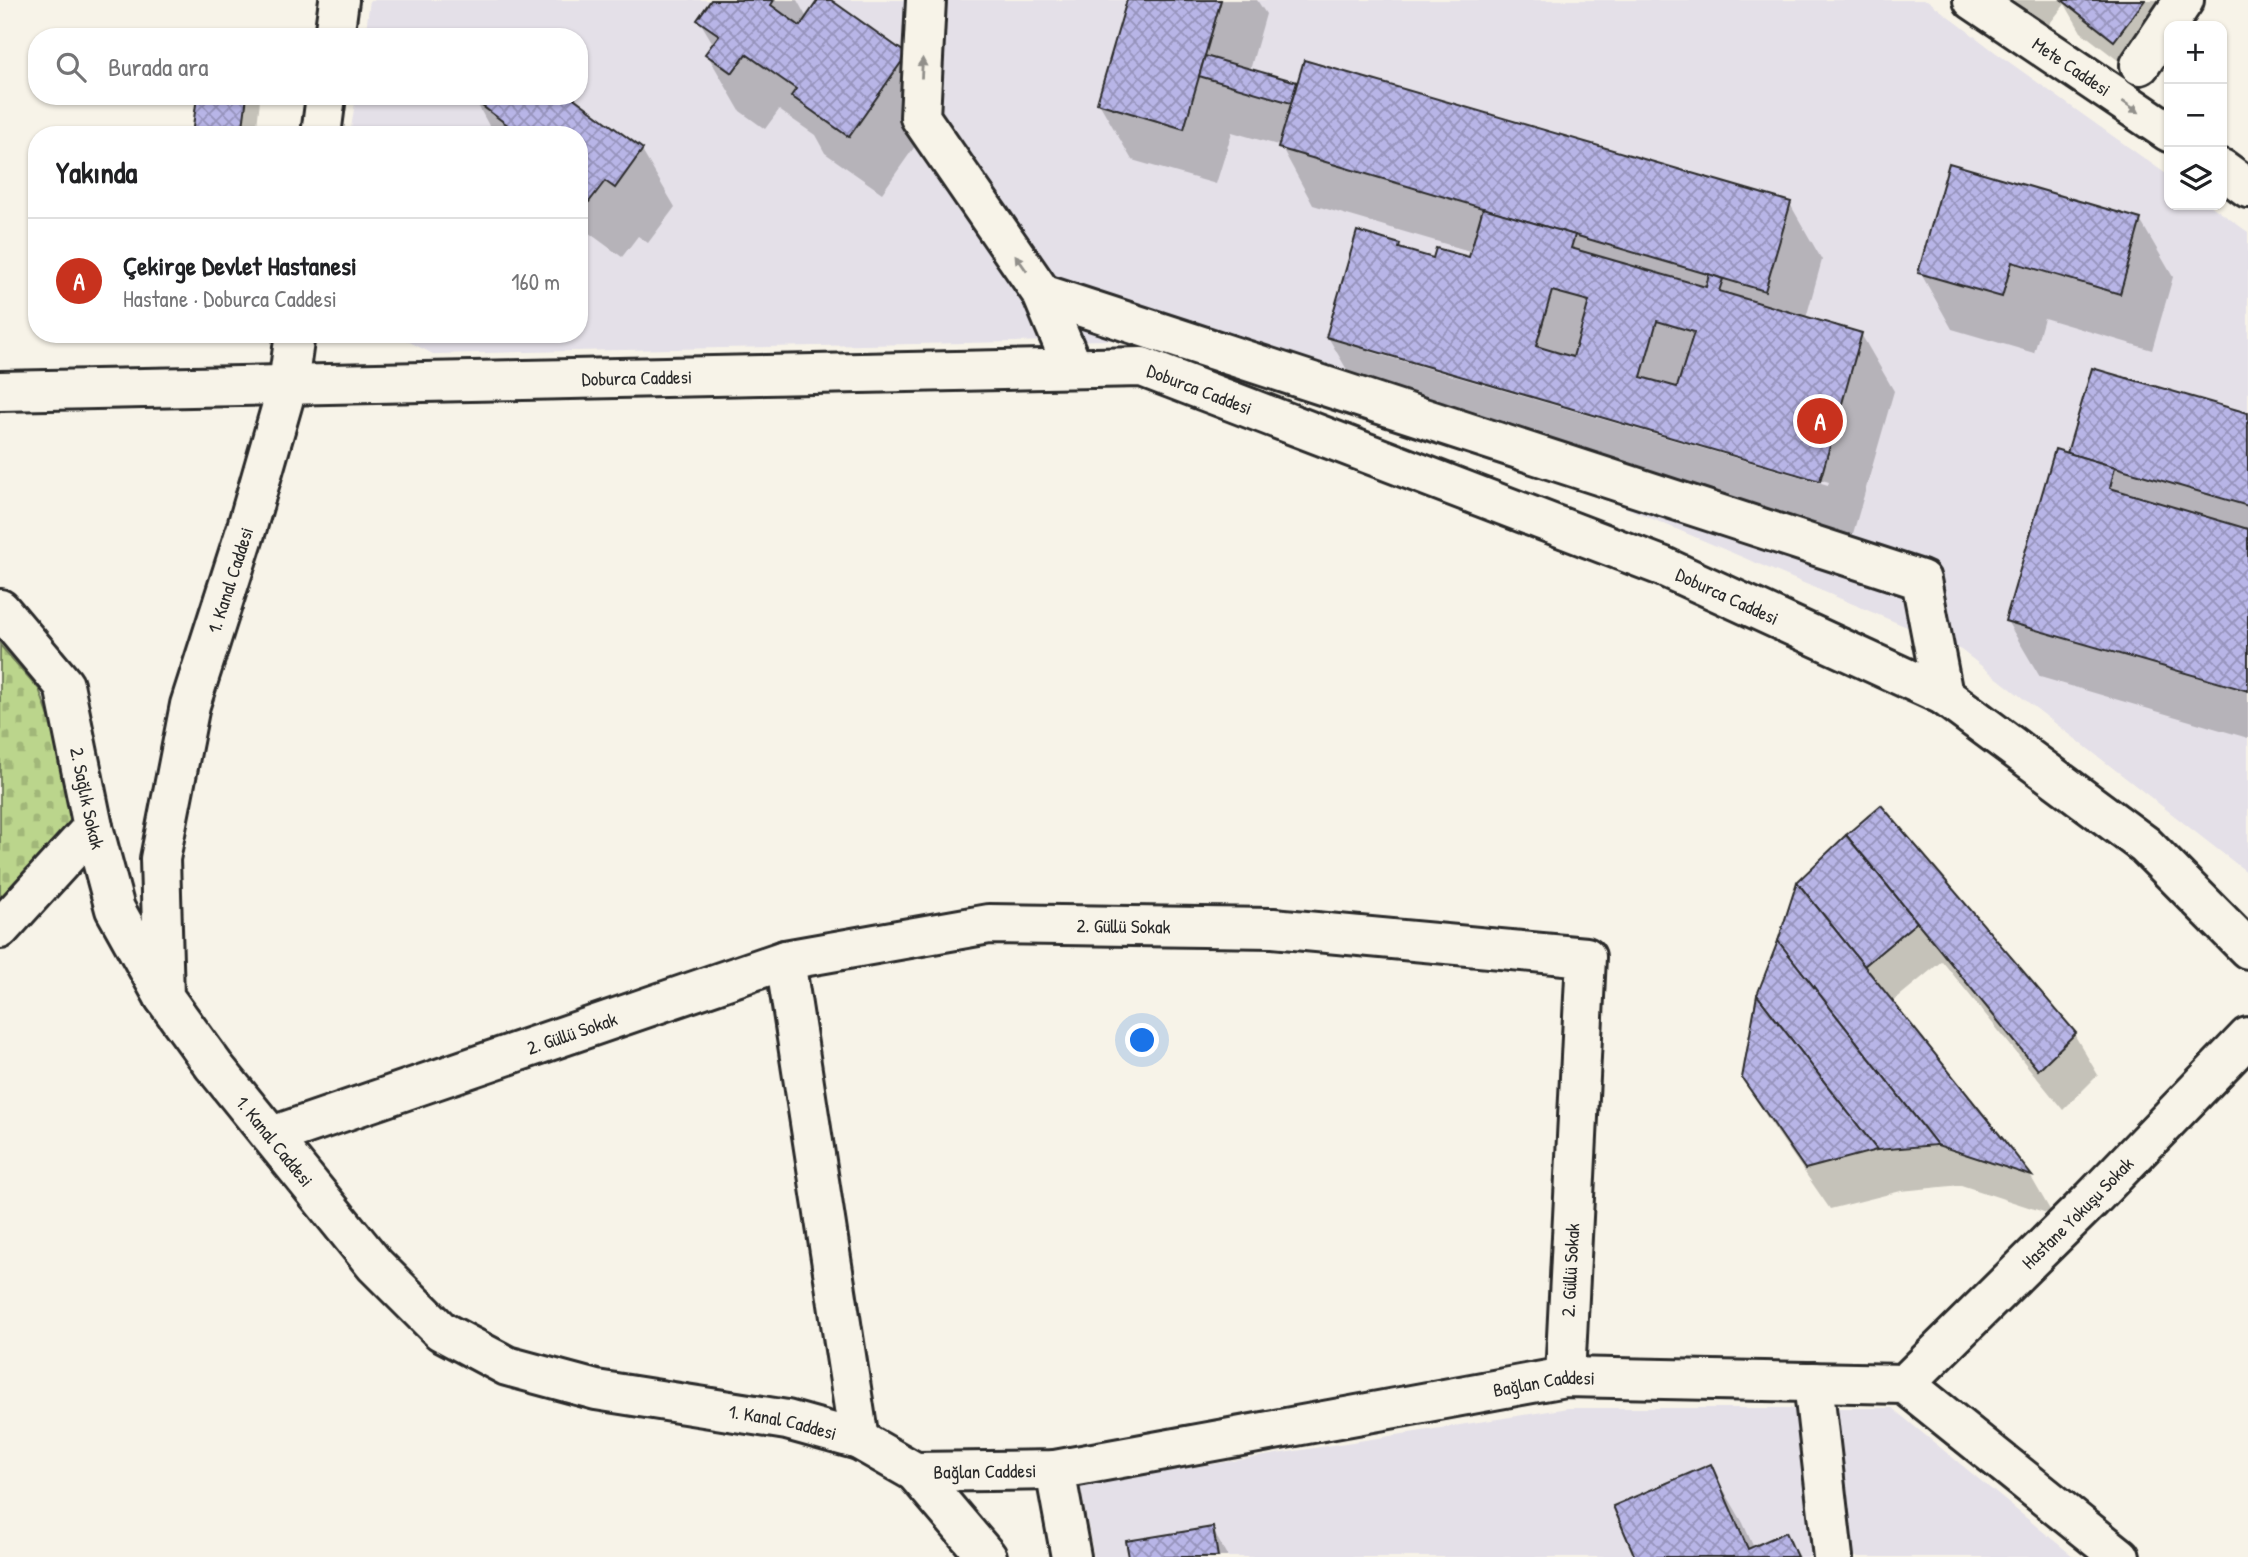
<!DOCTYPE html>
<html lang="tr">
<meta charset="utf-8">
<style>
:root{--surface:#fff;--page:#f6f6f6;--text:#202124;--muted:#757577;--line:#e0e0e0;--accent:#c8321e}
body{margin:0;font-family:"Patrick Hand",sans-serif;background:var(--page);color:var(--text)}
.controls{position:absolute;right:21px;top:21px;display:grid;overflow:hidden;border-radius:14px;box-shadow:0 2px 5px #0004}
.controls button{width:63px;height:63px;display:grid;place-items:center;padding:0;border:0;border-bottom:2px solid var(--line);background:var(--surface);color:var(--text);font:35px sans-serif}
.you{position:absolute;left:1143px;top:1041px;width:24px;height:24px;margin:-18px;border:5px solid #fff;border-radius:50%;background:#1a73e8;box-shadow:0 0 0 10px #1a73e833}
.badge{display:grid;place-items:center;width:46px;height:46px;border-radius:50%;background:var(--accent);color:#fff;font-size:23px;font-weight:700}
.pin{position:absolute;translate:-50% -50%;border:4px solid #fff;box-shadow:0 2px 7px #0006}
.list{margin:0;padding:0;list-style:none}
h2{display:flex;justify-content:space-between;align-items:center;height:91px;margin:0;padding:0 28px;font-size:30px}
h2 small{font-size:23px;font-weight:400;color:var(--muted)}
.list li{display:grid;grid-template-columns:46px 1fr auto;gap:21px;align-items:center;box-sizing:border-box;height:126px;padding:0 28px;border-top:2px solid var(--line)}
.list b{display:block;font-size:26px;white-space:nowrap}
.list p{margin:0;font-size:23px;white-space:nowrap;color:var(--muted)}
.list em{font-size:23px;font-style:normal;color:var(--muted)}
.icon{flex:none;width:38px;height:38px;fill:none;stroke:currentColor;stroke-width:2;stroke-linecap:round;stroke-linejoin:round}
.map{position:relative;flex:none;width:2248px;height:1557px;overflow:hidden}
.search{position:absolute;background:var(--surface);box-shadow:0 2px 5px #0004;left:28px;top:28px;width:560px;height:77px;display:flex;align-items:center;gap:18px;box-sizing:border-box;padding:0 24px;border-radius:28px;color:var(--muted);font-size:26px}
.panel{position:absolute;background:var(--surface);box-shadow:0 2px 5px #0004;left:28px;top:126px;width:560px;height:217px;border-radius:28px}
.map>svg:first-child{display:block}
.built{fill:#e4e0e8}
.cemetery{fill:url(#cemetery-stones);stroke:#73805c;stroke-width:2}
.shadow{fill:#0003;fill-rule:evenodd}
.building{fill:url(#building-cross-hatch);stroke:#2b2b2b;stroke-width:2;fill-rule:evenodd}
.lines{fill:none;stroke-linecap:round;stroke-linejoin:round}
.minor-casing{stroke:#2b2b2b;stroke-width:44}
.major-casing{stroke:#2b2b2b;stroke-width:44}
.minor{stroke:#f7f3e8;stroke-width:38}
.major{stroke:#f7f3e8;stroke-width:38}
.oneway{fill:#918f8a}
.labels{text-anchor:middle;stroke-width:5;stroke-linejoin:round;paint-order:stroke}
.street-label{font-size:19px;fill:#2b2b2b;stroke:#f7f3e8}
</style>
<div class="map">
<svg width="2248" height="1557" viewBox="0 0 2248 1557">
<defs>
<pattern id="cemetery-stones" width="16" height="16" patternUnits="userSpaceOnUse" patternTransform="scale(1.75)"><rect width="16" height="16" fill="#bbd58c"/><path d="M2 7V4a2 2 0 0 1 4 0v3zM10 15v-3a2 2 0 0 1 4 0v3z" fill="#a1b779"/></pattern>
<pattern id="building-cross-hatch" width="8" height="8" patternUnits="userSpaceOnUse" patternTransform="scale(1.75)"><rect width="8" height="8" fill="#b8b5e7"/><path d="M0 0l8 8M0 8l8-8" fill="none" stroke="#9693bb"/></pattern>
</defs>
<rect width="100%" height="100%" fill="#f7f3e8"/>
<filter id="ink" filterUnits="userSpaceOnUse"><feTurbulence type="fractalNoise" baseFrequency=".0143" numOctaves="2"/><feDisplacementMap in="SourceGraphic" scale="14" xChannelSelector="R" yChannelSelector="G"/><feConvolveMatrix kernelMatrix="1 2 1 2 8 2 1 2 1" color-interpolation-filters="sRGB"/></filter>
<g filter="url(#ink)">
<g class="built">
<polygon points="370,0 1927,0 1995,52 2169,176 2169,205 2210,205 2248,232 2248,873 1961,650 1582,489 1158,339 433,354 394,334 579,334 579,135 350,135 356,96 579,96 579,37 365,37"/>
<polygon points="1568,1408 1892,1408 2074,1557 1094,1557 1080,1485"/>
</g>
<polygon class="cemetery" points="0,645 39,689 82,810 0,903"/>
<g class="shadow">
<polygon points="713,0 797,0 807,18 820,0 828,0 906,55 939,112 882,193 825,153 815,135 779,110 765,129 740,111 707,54 714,45 699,20"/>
<path d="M1129,0H1257L1266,14L1250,70L1299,84L1790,204L1822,260L1806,318L1861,334L1894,391L1852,537L1361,394L1328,337L1399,245L1402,251L1435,260L1471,259L1473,252L1313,205L1281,146L1232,132L1216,184L1132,160L1099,103ZM1371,348L1829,482L1828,485L1371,352Z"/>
<polygon points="2013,0 2186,0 2132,71 2081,32 2065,4 2047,27"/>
<polygon points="199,96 258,96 260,100 256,135 194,135"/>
<polygon points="473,96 568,96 642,151 675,207 648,243 638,236 622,257 585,230 579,220 579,135 494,135"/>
<polygon points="2140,220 2173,277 2152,350 2044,318 2034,353 1952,329 1920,272"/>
<polygon points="140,334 157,334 157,337"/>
<polygon points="2248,415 2248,738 2040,677 2007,621 2068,455"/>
<polygon points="1880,808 2074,1034 2098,1075 2063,1110 1942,961 1891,1003 2031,1177 2053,1215 1961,1185 1901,1191 1830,1209 1768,1119 1744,1078 1780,942 1798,883"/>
<polygon points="1710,1466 1743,1523 1754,1548 1786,1535 1799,1557 1637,1557"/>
<polygon points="1212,1529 1228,1557 1130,1557"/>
</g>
<g class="building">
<polygon points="711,0 774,0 771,5 800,26 818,0 831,0 907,54 849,137 791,96 796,89 746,54 732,73 705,54 719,35 697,20"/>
<polygon points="1127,0 1221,0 1184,129 1097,103"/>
<polygon points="2062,0 2145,0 2114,41"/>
<polygon points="1205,56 1297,82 1291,103 1199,76"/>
<polygon points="1304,60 1791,202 1765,291 1278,148"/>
<polygon points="197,96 247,96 242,135 192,135"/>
<polygon points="559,96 562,99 564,96 571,96 643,149 615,188 605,181 589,202 579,195 579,135 521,135 470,97"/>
<polygon points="1949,163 2141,219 2120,294 2012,262 2002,297 1918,273"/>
<path d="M1483,208L1575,235L1571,248L1706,287L1709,274L1723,279L1719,291L1862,333L1820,481L1326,337L1357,231L1400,244L1399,248L1433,258L1436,248L1469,257ZM1552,291L1589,301L1573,357L1536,346ZM1657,321L1694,332L1677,387L1641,377Z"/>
<polygon points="2092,368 2248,413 2248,506 2067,453"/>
<polygon points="2055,449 2115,467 2110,488 2248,529 2248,691 2005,621"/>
<polygon points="1881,805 2076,1033 2038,1070 1846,835"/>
<polygon points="1846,835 1917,922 1864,966 1797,882"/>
<polygon points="1797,882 1999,1134 2032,1176 1937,1145 1778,941"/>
<polygon points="1778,941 1937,1145 1877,1150 1757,995"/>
<polygon points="1757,995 1877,1150 1805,1169 1742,1078"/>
<polygon points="1711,1464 1748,1549 1786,1532 1797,1557 1635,1557 1613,1506"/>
<polygon points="1213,1527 1218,1557 1129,1557 1126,1541"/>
</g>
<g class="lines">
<g class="minor-casing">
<g id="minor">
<polyline points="926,0 920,117 1042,294 1073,368"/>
<path id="s1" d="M1973,0L2169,132"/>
<polyline points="2140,65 2184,0"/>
<polyline points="2222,169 2248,188"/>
<polyline points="1042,294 1921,580 1943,695"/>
<path id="s2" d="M0,609L64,685L93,827L115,909L164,997"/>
<polyline points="0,929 93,827"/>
<polyline points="785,960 859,1440"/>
<path id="s3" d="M272,1136L785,960L989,924L1273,928L1586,957L1565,1377"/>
<polyline points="1813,1382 1833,1557"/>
<path id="s4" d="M1905,1384L2092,1199L2248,1037"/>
<polyline points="1055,1470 1071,1557"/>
<path id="s5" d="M915,1472L1055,1470L1565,1377L1905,1384L2120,1557"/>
</g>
</g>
<g class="major-casing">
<g id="major">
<polyline points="334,37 339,0"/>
<polyline points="321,135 326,96"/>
<path id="s6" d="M295,334L288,384L247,527L190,705L160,859L164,997L214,1066L375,1265L441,1331L507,1366L596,1390L787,1420L859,1440L915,1472L987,1557"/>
<path id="s7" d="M0,391L1142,367L1662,566L1943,695L2145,845L2248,949"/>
</g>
</g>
<use href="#minor" class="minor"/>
<use href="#major" class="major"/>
</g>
<defs><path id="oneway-solid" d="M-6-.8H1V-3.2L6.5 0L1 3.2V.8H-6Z" transform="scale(1.75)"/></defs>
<g class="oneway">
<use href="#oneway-solid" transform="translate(922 68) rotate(-87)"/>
<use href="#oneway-solid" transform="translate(2131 107) rotate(34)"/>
<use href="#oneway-solid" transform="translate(1021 263) rotate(-125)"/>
</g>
</g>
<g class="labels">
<g class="street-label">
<text dy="7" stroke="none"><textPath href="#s1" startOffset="119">Mete Caddesi</textPath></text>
<text dy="7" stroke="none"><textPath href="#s7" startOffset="637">Doburca Caddesi</textPath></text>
<text dy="7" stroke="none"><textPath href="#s7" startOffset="1204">Doburca Caddesi</textPath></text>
<text transform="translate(230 580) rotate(-72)" y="7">1. Kanal Caddesi</text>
<text dy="7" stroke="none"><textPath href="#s7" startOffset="1771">Doburca Caddesi</textPath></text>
<text dy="7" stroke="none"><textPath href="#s2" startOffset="215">2. Sağlık Sokak</textPath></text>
<text dy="7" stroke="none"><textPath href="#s3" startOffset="884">2. Güllü Sokak</textPath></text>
<text dy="7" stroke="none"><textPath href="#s3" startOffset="317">2. Güllü Sokak</textPath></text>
<text dy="7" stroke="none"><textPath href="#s6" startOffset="863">1. Kanal Caddesi</textPath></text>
<text dy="7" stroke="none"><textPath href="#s4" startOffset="243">Hastane Yokuşu Sokak</textPath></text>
<text transform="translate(1570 1270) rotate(-87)" y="7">2. Güllü Sokak</text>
<text dy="7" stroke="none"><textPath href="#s5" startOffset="637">Bağlan Caddesi</textPath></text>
<text dy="7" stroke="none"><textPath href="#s6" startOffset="1472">1. Kanal Caddesi</textPath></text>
<text dy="7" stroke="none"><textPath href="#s5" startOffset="70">Bağlan Caddesi</textPath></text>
</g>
</g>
</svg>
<div class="controls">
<button>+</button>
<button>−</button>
<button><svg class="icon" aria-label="layers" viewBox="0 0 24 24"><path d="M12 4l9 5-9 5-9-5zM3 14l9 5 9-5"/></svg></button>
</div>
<div class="you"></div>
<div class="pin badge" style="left:1820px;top:421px">A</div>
<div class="search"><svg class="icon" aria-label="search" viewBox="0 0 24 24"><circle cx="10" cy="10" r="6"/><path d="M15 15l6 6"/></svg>Burada ara</div>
<section class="panel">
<h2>Yakında<small></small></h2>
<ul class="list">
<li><span class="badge">A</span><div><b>Çekirge Devlet Hastanesi</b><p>Hastane · Doburca Caddesi</p></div><em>160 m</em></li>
</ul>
</section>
</div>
